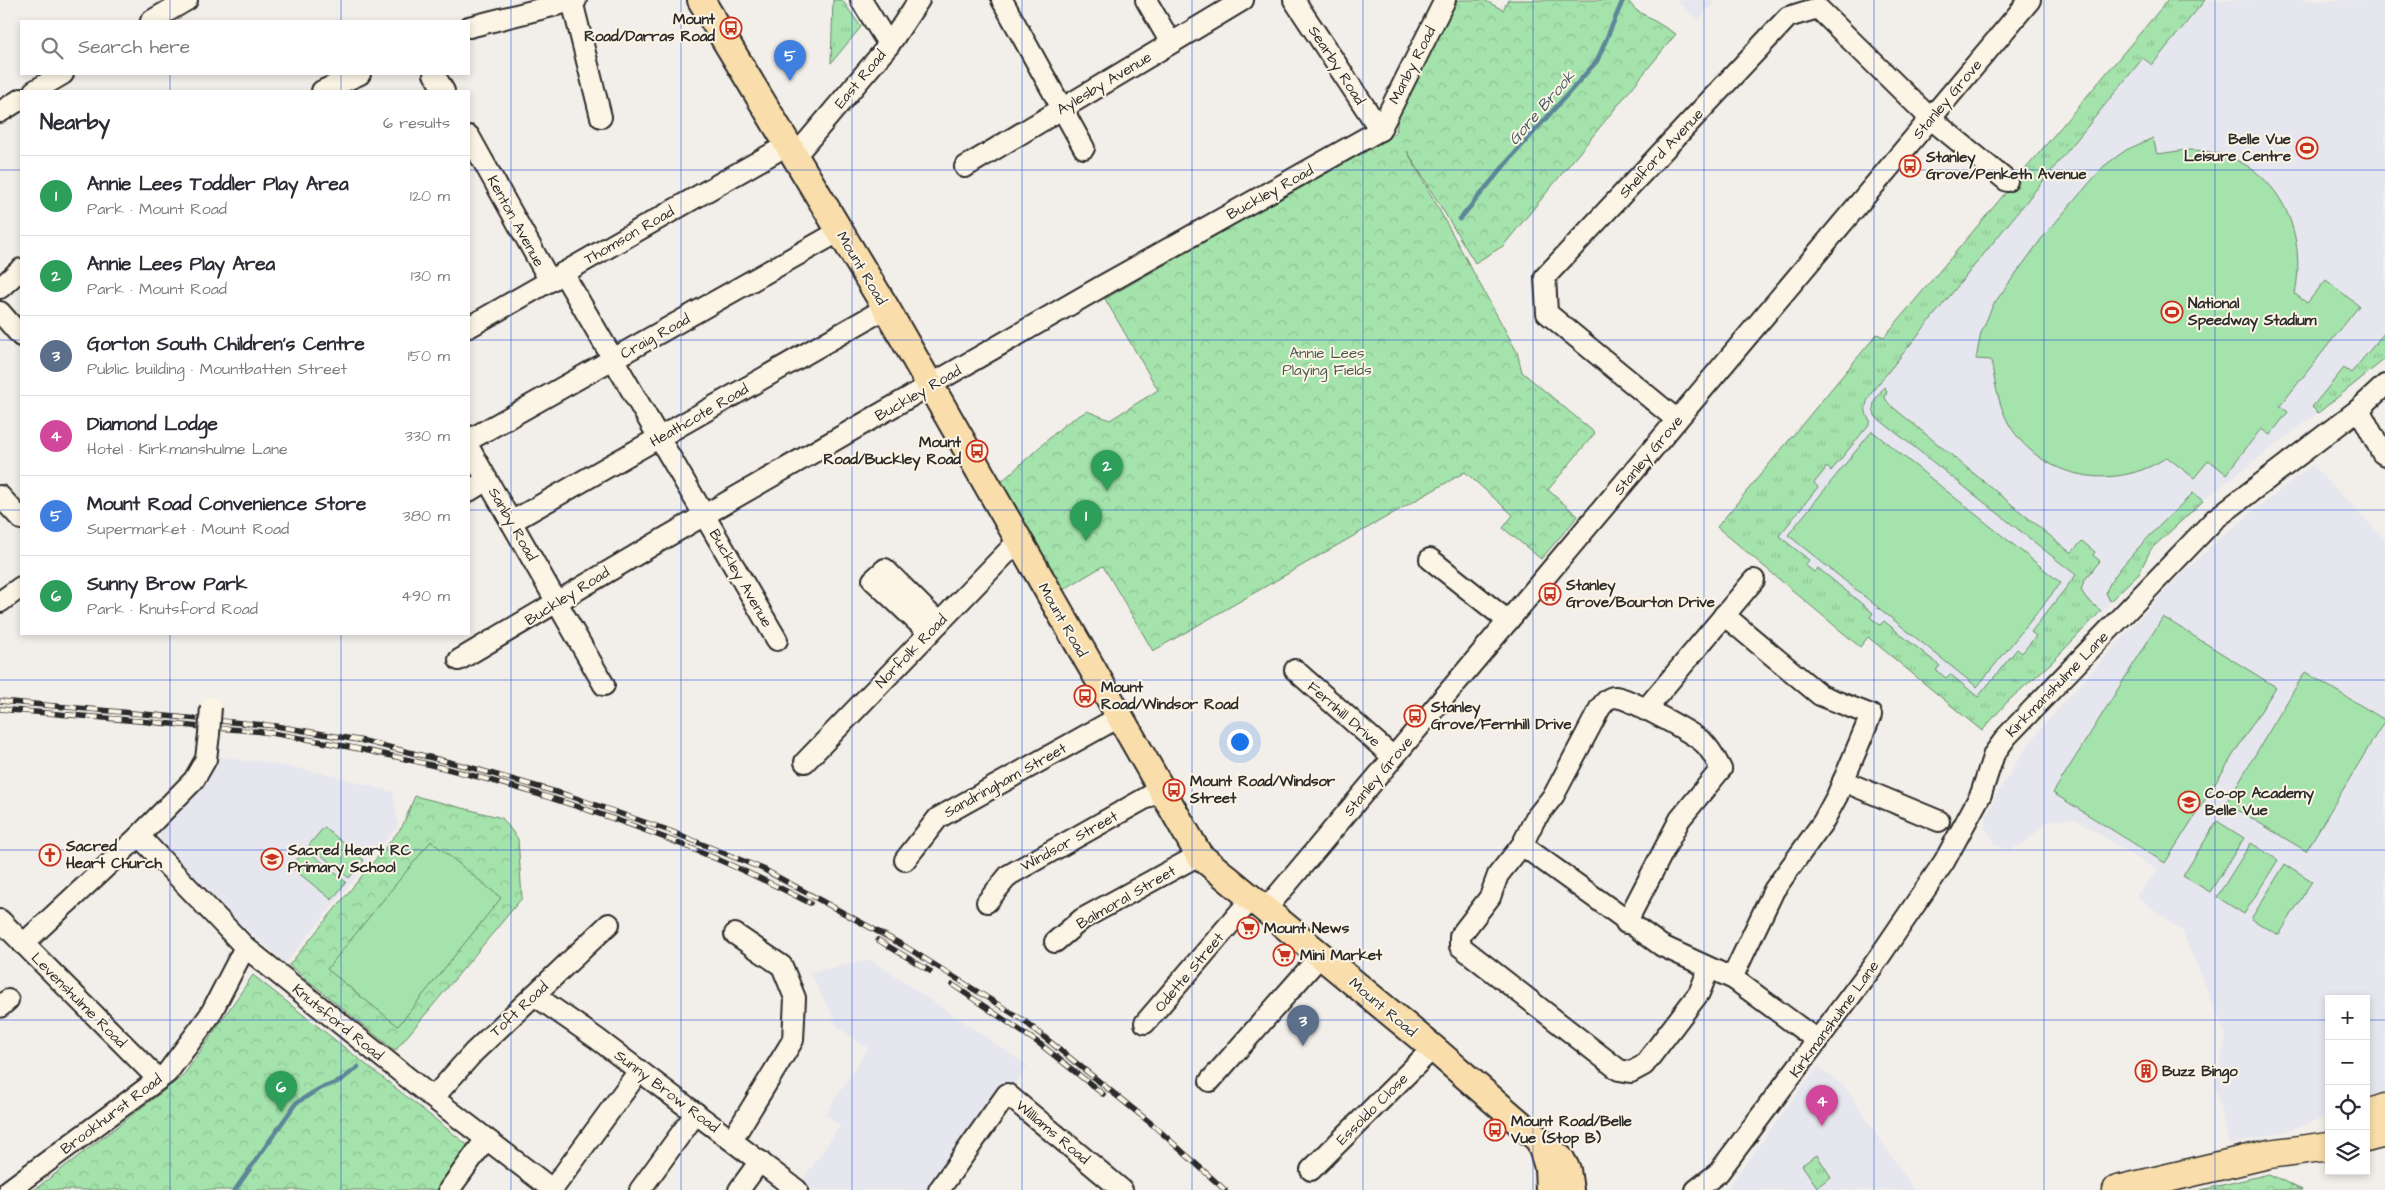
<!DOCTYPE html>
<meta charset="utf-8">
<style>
:root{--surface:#fff;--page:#f2f2f3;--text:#2b2b33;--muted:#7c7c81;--line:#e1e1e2;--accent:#7c3aed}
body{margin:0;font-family:"Architects Daughter",sans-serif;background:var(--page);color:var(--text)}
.controls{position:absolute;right:15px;bottom:15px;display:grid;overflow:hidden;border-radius:0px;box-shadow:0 2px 8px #0003}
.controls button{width:45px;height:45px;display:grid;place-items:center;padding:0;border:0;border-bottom:1px solid var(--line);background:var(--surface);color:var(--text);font:25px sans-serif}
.you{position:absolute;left:1239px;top:741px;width:18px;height:18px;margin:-12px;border:4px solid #fff;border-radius:50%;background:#1a73e8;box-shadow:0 0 0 8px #1a73e833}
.badge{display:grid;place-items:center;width:32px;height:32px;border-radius:50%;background:var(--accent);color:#fff;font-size:16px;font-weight:700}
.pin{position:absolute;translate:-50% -41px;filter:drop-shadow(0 1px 2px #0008)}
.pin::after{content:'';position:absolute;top:26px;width:18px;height:15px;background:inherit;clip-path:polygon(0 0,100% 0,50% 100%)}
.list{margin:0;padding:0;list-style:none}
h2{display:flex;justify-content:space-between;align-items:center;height:65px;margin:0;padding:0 20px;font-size:21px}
h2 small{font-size:16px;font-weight:400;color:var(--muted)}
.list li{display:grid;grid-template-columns:32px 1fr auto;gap:15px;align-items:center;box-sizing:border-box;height:80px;padding:0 20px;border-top:1px solid var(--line)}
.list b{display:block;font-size:19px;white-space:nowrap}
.list p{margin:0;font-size:16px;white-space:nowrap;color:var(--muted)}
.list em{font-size:16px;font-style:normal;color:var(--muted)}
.icon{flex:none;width:28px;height:28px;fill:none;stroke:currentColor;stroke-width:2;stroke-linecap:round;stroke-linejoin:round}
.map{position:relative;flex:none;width:2385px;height:1190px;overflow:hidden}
.search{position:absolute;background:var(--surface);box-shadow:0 2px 8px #0003;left:20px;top:20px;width:450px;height:55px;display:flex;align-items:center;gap:12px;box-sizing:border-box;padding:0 18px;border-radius:0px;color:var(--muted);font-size:19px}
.panel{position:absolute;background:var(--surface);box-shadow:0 2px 8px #0003;left:20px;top:90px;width:450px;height:545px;border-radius:0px}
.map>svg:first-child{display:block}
.built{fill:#e6e6ee}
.grass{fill:url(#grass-tufts);stroke:#68876b}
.park{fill:url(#park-crowns);stroke:#68876b}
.garden{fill:#a4e3ab;stroke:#68876b}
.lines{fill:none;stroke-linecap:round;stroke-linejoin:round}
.stream{stroke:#5d8798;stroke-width:4.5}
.minor-casing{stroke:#2b2b2b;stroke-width:24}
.major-casing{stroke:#2b2b2b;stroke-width:30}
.highway-casing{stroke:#2b2b2b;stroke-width:31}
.minor{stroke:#fcf5e5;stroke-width:20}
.major{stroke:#f9deab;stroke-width:26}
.highway{stroke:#f9deab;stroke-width:28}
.rail-casing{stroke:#2b2b2b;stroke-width:5.5}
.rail{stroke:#fcf5e5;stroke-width:4;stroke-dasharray:11;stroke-linecap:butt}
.minor-bridge-casing{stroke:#2b2b2b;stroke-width:24;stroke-linecap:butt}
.minor-bridge{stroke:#fcf5e5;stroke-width:20}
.grid{fill:none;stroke:#1d4ed8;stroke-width:1;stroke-opacity:0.55}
.labels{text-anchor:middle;stroke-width:4;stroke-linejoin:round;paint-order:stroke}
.poi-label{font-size:15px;font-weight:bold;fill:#2b2b2b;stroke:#fcf5e5;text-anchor:start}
.street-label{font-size:15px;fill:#2b2b2b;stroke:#fcf5e5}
.park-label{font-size:15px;fill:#49594b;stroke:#fcf5e5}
.water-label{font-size:16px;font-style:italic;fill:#445961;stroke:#fcf5e5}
</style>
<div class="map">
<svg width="2385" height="1190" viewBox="0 0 2385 1190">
<defs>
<pattern id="grass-tufts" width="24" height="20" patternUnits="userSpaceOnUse" patternTransform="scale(1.25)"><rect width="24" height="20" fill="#a4e3ab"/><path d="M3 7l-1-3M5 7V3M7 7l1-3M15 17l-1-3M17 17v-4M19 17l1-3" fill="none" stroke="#8dc393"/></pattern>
<pattern id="park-crowns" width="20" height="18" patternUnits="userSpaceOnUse" patternTransform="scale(1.25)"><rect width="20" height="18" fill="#a4e3ab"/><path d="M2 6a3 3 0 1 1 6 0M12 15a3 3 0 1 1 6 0" fill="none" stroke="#8dc393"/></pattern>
</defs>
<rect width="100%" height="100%" fill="#f2eee9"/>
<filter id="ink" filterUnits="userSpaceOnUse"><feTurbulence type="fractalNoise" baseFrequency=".02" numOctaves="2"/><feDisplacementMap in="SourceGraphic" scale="10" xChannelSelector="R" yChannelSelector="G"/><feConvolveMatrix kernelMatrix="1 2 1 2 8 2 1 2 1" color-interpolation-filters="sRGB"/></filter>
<g filter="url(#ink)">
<g class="built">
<polygon points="1676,0 1716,0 1699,20"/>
<polygon points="2168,0 2385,0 2385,359 2353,386 2212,493 2186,515 2151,549 2139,573 2067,648 2008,701 1982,731 1868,637 1860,647 1717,527 1877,334 1884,337"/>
<polygon points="2312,465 2385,539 2385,1096 2366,1103 2366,999 2329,999 2329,1116 2283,1132 2229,1145 2215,1084 2219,1072 2226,1034 2182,931 2136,896 2158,871 2075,819 2053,820 2045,823 2023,845 2009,850 1993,844 1995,841 1985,828 1985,820 1997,794 2023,752 2048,720 2168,587 2220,538"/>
<polygon points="218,756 253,762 253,760 327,774 393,792 398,825 286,963 226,913 160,843 160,832 195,795"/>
<polygon points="871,960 1027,1065 1013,1089 940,1190 813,1190 802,1181 840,1126 825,1114 868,1048 838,1027 810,972"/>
<polygon points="1817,1067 1844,1086 1914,1190 1726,1190"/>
</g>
<g class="grass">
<polygon points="833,0 842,0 861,27 831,63"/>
<path d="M2168,0H2205L2152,65L2143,58L1875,388C1867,399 1861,410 1871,422L1831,471L1827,467L1814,483L1818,487L1779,536L1809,560L1805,565L1814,572L1818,568L1873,613L1870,617L1880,625L1884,621L1940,666L1936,670L1946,678L1950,674L1978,697L2017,649L2022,653L2036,636L2031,632L2076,575L1876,417C1869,405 1877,397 1884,387L1887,391L1885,398L1889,404L2071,553L2082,541L2095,552L2093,555L2100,561L2084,581L2081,590L2086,598L2101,611L2051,663L2008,701L1982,731L1868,637L1860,647L1717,527L1877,334L1884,337Z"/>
<polygon points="2385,332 2385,359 2318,413 2312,407 2344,368 2351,373"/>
<path d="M2193,493L2203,501L2151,549L2139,573L2110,601L2106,593C2110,571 2175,511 2193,493Z"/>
<polygon points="1817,1155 1831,1177 1817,1187 1802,1165"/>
</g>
<g class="park">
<polygon points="1450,0 1484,0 1503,10 1508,0 1627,0 1636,10 1676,34 1503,246 1475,263 1407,151 1517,352 1522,372 1595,433 1548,490 1578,516 1541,559 1503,528 1513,515 1465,472 1153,651 1103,566 1061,591 1000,483 1065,424 1087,411 1110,420 1158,390 1105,299 1396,132 1398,118"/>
<polygon points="415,796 502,818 518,839 522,898 395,1051 289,965 402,827"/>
<polygon points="253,975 470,1147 440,1190 34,1190 183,1076"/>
<polygon points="2269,1174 2302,1190 2201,1190"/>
</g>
<g class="garden">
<path d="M2153,138L2157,154C2168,153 2180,150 2191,150C2270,152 2309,222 2295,294L2307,303L2326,280L2359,306L2280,406L2288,412L2270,435L2261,429L2226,474L2209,460L2194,478L2167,457C2116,492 2043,480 2010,426C1998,405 1995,383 1991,360L1976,359L1981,333L1993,305L2042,238L2104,166L2126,150Z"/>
<polygon points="1872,431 2061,583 1977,687 1788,535"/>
<polygon points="2163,617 2276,687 2165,863 2053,793"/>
<polygon points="2305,672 2385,720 2306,851 2226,803"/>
<polygon points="2217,821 2244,838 2210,892 2183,876"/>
<polygon points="324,827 364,860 349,878 309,845"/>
<polygon points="431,841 501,898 398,1026 327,969"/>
<polygon points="2251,843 2278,860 2244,914 2217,897"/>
<polygon points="306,849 346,882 332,900 291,867"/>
<polygon points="2285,864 2312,881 2279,935 2251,919"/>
</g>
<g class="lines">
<g class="stream">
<polyline points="1460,219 1508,161 1597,61 1623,0"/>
<polyline points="235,1190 296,1103 319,1089 340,1081 358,1067"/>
</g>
<g class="minor-casing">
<g id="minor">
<polyline points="861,0 889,45"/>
<polyline points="1002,0 1084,148"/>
<polyline points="1146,0 1171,43"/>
<polyline points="1294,0 1380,130"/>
<polyline points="572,1 601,117"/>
<polyline points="151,21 187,0"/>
<polyline points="469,27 576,0"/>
<polyline points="434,74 444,91"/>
<polyline points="34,91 63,74"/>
<polyline points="322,91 360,74"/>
<polyline points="0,112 21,99"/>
<polyline points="1380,130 1445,0"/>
<polyline points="469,136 550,281"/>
<polyline points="796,155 889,45 919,0"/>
<polyline points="965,167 1243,0"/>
<polyline points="563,273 777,640"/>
<polyline points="0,288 21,269"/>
<polyline points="0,312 21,336"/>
<polyline points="469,327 789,144"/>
<polyline points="2359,409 2382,453 2385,455"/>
<polyline points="1677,420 1547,313 1545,277 1788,17 1818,8 1931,119 2007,181"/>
<polyline points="469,440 840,231"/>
<polyline points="469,448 604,685"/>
<polyline points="469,491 487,480"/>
<polyline points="0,496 21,519"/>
<polyline points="511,522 886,308"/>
<polyline points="1430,559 1508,621"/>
<polyline points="0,602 21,587"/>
<polyline points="1724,615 1820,695 1871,715 1837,796 1823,822 1774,890 1732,978"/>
<polyline points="929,633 873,580 885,569 939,623"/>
<polyline points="459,660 663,539 1104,285 1380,130"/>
<polyline points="1295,670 1393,757"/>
<polyline points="1645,710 1754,580"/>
<polyline points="805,762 1018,541"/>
<polyline points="1843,781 1939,821"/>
<polyline points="139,836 245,947 433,1098 553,1190"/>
<polyline points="1522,845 1662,946 1734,979 1818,1041"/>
<polyline points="905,860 938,818 1119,717"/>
<polyline points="987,902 1009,875 1160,790"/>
<polyline points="1266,909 2030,0"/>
<polyline points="0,920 158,1079"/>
<path d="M1626,923L1680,819L1721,769C1716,760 1712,751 1704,743C1693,733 1629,698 1615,697C1608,697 1604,703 1600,708L1554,795L1535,819L1522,845L1498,875L1490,897L1460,936V946L1619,1070L1631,1072L1644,1065L1699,993L1709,969"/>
<polyline points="1055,942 1082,919 1199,855"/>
<polyline points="23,944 139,836 194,780 206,759 209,734"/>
<polyline points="534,995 596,1038 797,1190"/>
<polyline points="0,1007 8,1000"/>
<polyline points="1145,1023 1252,898"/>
<polyline points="1210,1081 1321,955"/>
<polyline points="433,1098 474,1052 609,924"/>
<polyline points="732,1140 793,1040 795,998 782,966 735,934"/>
<polyline points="1311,1170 1433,1048"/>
<polyline points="9,1190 167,1073 210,1015 245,947"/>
<polyline points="449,1190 486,1139"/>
<polyline points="552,1190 639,1071"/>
<polyline points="640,1190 696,1113"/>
<polyline points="739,1190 760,1161"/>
<polyline points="939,1190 1007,1094 1122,1190"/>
<polyline points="1696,1190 1719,1172 1873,966 1944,862 1981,794 1994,754 2007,736 2215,519 2359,409 2385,385"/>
</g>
</g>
<g class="major-casing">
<g id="major">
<polyline points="701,0 886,308 1199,855 1433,1048 1561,1159 1567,1170 1570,1190"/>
<polyline points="1541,1145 1548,1167 1549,1190"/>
</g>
</g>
<g class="highway-casing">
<g id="highway">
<polyline points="2366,1115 2385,1108"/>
<polyline points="2366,1138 2385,1133"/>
<polyline points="2117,1190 2269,1154 2329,1146"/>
</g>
</g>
<use href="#minor" class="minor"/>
<use href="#major" class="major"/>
<use href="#highway" class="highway"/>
<g class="rail-casing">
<g id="rail">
<polyline points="0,701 276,726 364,741 469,767 570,796 670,831 763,869 906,947 1023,1020 1153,1125 1225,1190"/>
<path d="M0,709C67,715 135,720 202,727C227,729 252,730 277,734C457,763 648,819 810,903"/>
<polyline points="878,940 930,971"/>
<polyline points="953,985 1040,1044 1103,1094"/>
</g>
</g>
<use href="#rail" class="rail"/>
<g class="minor-bridge-casing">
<polyline id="minor-bridge" points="209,734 211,707"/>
</g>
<use href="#minor-bridge" class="minor-bridge"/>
</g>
</g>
<path class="grid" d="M170,0V21M341,0V21M511,0V1190M681,0V1190M852,0V1190M1022,0V1190M1192,0V1190M1363,0V1190M1533,0V1190M1704,0V1190M1874,0V1190M2044,0V1190M2215,0V1190M170,74V91M341,74V91M0,170H21M469,170H2385M0,340H21M469,340H2385M0,510H21M469,510H2385M170,634V1190M341,634V1190M0,680H2385M0,850H2385M0,1020H2329M2366,1020H2385"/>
<defs>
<g id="bus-ring" transform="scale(1.125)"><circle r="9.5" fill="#fcf5e5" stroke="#c8321e" stroke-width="1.5"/><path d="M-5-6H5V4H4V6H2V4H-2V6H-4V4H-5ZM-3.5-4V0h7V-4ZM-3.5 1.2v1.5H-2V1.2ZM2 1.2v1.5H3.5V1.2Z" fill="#c8321e"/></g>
<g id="stadium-ring" transform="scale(1.125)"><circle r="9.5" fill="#fcf5e5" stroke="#c8321e" stroke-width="1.5"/><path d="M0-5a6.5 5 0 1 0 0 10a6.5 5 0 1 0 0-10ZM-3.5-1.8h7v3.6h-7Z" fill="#c8321e"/></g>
<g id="school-ring" transform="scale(1.125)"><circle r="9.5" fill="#fcf5e5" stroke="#c8321e" stroke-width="1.5"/><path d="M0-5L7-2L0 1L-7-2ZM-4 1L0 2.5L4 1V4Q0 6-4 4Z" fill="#c8321e"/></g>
<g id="church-ring" transform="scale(1.125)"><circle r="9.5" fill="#fcf5e5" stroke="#c8321e" stroke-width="1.5"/><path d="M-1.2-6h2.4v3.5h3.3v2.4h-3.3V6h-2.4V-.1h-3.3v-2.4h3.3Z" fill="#c8321e"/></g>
<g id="supermarket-ring" transform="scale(1.125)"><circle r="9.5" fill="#fcf5e5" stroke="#c8321e" stroke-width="1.5"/><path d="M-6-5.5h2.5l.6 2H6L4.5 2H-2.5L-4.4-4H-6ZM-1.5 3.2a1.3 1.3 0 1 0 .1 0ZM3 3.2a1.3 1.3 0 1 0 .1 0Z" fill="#c8321e"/></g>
<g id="building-ring" transform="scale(1.125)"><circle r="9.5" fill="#fcf5e5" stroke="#c8321e" stroke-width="1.5"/><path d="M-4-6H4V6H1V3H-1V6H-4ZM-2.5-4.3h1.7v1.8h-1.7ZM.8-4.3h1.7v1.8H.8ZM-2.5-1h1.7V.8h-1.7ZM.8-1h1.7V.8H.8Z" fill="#c8321e"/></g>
</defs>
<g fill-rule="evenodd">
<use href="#bus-ring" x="731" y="28"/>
<use href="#stadium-ring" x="2307" y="148"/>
<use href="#bus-ring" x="1910" y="166"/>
<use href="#stadium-ring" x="2172" y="312"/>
<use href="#bus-ring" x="977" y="451"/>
<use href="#bus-ring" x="1550" y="594"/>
<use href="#bus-ring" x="1085" y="696"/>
<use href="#bus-ring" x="1415" y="716"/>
<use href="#bus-ring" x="1174" y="790"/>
<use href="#school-ring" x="2189" y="802"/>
<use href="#church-ring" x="50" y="855"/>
<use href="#school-ring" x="272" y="859"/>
<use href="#supermarket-ring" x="1248" y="928"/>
<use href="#supermarket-ring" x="1284" y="955"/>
<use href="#building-ring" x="2146" y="1071"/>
<use href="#bus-ring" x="1495" y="1130"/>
</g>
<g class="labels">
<g class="poi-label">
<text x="715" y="24" text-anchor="end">Mount<tspan x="715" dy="17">Road/Darras Road</tspan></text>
<text x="2291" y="144" text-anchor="end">Belle Vue<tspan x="2291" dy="17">Leisure Centre</tspan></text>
<text x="1926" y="162">Stanley<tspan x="1926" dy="17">Grove/Penketh Avenue</tspan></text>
<text x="2188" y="308">National<tspan x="2188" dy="17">Speedway Stadium</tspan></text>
<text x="961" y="447" text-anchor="end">Mount<tspan x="961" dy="17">Road/Buckley Road</tspan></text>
<text x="1566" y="590">Stanley<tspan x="1566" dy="17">Grove/Bourton Drive</tspan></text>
<text x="1101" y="692">Mount<tspan x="1101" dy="17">Road/Windsor Road</tspan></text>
<text x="1431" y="712">Stanley<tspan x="1431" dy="17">Grove/Fernhill Drive</tspan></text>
<text x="1190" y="786">Mount Road/Windsor<tspan x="1190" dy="17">Street</tspan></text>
<text x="2205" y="798">Co-op Academy<tspan x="2205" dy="17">Belle Vue</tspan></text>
<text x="66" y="851">Sacred<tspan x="66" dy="17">Heart Church</tspan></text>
<text x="288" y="855">Sacred Heart RC<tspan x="288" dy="17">Primary School</tspan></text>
<text x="1264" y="933">Mount News</text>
<text x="1300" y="960">Mini Market</text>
<text x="2162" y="1076">Buzz Bingo</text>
<text x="1511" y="1126">Mount Road/Belle<tspan x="1511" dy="17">Vue (Stop B)</tspan></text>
</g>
<g class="street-label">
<text transform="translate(1337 65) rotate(57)" y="5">Searby Road</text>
<text transform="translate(1412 65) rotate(-63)" y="5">Manby Road</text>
<text transform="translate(860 79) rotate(-50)" y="5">East Road</text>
<text transform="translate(1104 83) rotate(-31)" y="5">Aylesby Avenue</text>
<text transform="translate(1947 99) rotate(-50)" y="5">Stanley Grove</text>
<text transform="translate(1661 153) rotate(-47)" y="5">Shelford Avenue</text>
<text transform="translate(1270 192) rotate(-29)" y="5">Buckley Road</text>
<text transform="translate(516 221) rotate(61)" y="5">Kenton Avenue</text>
<text transform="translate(629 235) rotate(-30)" y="5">Thomson Road</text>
<text transform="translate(862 268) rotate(59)" y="5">Mount Road</text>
<text transform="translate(655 336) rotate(-29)" y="5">Craig Road</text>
<text transform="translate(918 393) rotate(-30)" y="5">Buckley Road</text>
<text transform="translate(699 415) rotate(-30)" y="5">Heathcote Road</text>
<text transform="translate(1648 455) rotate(-50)" y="5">Stanley Grove</text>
<text transform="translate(513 524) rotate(60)" y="5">Sanby Road</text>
<text transform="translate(741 578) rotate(60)" y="5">Buckley Avenue</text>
<text transform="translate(567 596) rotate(-32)" y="5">Buckley Road</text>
<text transform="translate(1063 620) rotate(60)" y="5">Mount Road</text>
<text transform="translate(911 651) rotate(-46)" y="5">Norfolk Road</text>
<text transform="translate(2057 684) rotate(-46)" y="5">Kirkmanshulme Lane</text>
<text transform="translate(1344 714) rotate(41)" y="5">Fernhill Drive</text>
<text transform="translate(1378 776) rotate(-50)" y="5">Stanley Grove</text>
<text transform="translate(1005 780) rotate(-29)" y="5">Sandringham Street</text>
<text transform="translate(1069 841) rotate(-29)" y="5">Windsor Street</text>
<text transform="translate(1126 897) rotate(-30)" y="5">Balmoral Street</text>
<text transform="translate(1189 972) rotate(-50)" y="5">Odette Street</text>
<text transform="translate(79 1000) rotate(45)" y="5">Levenshulme Road</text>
<text transform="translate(1383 1007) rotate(40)" y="5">Mount Road</text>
<text transform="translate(519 1009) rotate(-43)" y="5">Toft Road</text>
<text transform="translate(1834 1019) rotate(-54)" y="5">Kirkmanshulme Lane</text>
<text transform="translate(338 1022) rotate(39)" y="5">Knutsford Road</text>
<text transform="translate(667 1091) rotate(37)" y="5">Sunny Brow Road</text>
<text transform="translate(1372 1109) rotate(-45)" y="5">Essoldo Close</text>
<text transform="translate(111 1114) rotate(-37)" y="5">Brookhurst Road</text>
<text transform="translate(1053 1132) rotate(40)" y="5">Williams Road</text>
</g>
<g class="park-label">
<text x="1327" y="358">Annie Lees<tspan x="1327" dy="17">Playing Fields</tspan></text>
</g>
<g class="water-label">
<text transform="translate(1541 107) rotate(-49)" y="6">Gore Brook</text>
</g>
</g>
</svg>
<div class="controls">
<button>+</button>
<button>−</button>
<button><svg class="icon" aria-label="locate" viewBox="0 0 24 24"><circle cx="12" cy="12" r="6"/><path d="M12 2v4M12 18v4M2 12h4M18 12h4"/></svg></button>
<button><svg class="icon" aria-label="layers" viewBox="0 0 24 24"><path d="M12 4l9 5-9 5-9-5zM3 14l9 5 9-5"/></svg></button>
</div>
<div class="you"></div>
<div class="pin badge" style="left:1086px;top:541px;background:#2e9e5b">1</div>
<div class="pin badge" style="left:1107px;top:491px;background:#2e9e5b">2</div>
<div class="pin badge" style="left:1303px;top:1046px;background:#5c6f8a">3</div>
<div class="pin badge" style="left:1822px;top:1126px;background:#d1479c">4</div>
<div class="pin badge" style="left:790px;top:81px;background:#3f7fe0">5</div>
<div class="pin badge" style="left:281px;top:1112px;background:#2e9e5b">6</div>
<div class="search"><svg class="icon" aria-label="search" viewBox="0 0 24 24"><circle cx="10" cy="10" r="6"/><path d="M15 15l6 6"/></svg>Search here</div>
<section class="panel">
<h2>Nearby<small>6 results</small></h2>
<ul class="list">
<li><span class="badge" style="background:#2e9e5b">1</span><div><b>Annie Lees Toddler Play Area</b><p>Park · Mount Road</p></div><em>120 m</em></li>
<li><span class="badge" style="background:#2e9e5b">2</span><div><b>Annie Lees Play Area</b><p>Park · Mount Road</p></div><em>130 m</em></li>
<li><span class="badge" style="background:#5c6f8a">3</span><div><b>Gorton South Children's Centre</b><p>Public building · Mountbatten Street</p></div><em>150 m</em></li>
<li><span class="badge" style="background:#d1479c">4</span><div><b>Diamond Lodge</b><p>Hotel · Kirkmanshulme Lane</p></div><em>330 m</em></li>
<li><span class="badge" style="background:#3f7fe0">5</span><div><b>Mount Road Convenience Store</b><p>Supermarket · Mount Road</p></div><em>380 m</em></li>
<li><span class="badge" style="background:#2e9e5b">6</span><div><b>Sunny Brow Park</b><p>Park · Knutsford Road</p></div><em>490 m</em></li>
</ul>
</section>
</div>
